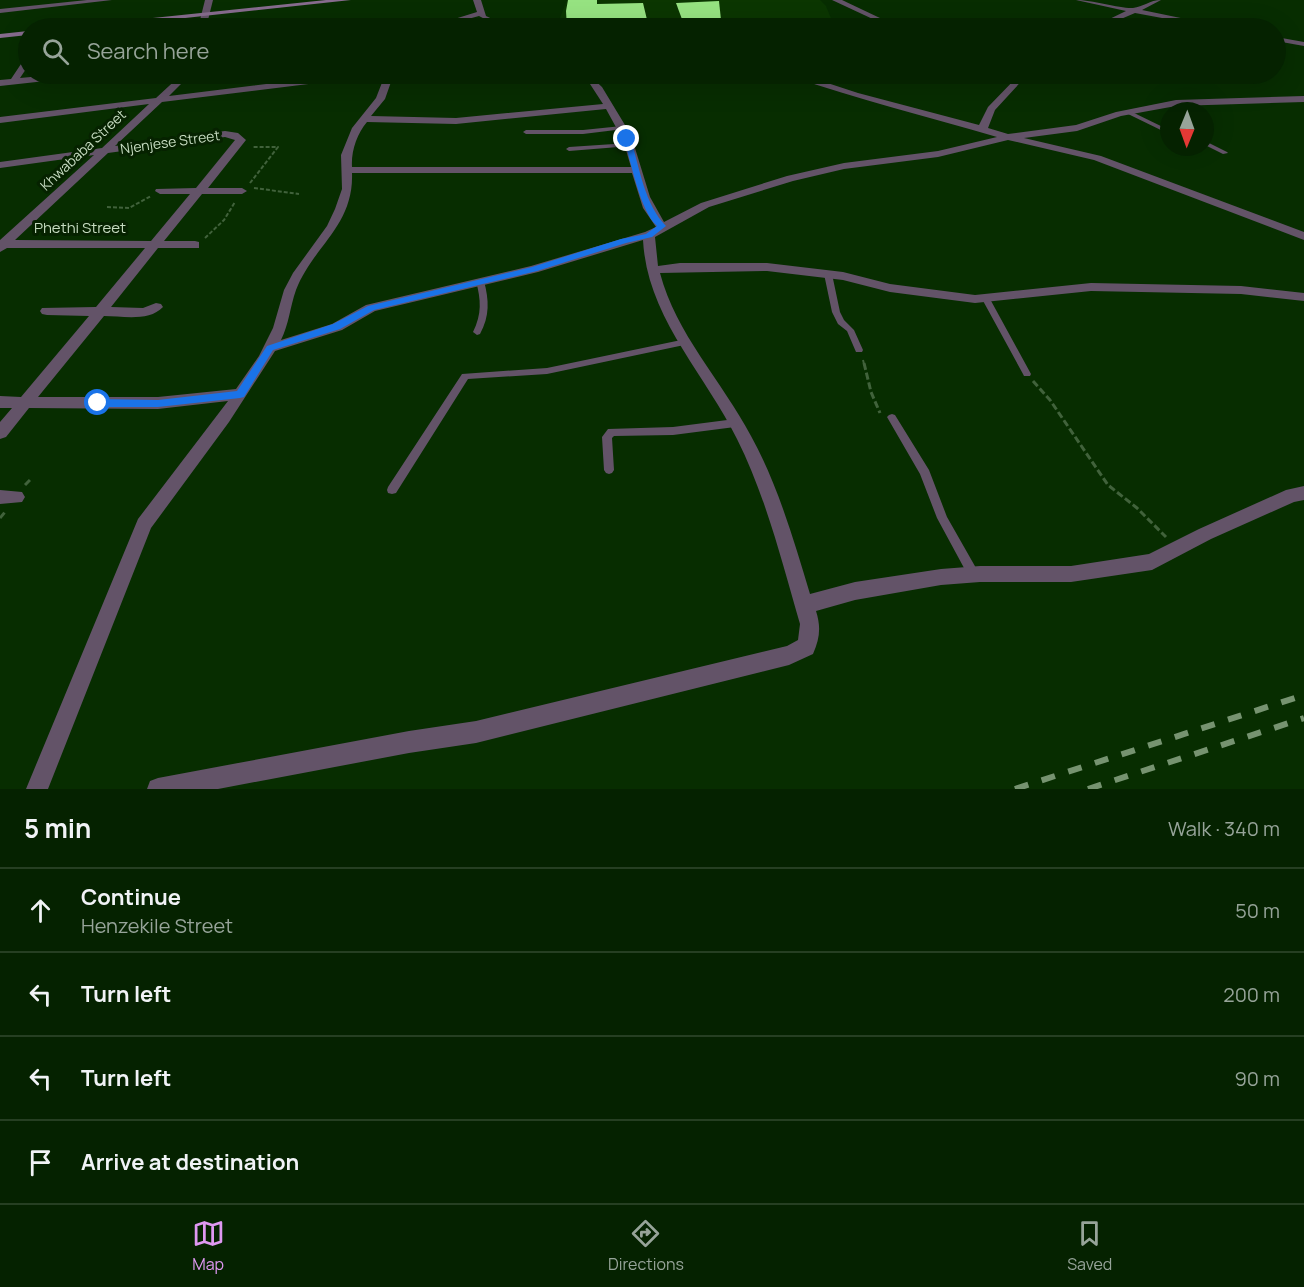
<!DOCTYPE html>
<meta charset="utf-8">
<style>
:root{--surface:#052200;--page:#0e2a0a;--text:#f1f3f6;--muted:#97a499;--line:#263f22;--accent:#df98f1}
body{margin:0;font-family:Manrope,sans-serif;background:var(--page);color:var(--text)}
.compass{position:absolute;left:1160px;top:102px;width:54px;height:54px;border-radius:50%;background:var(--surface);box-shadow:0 6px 24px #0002;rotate:181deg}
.stop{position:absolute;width:18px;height:18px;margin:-14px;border:4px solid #1a73e8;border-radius:50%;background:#fff}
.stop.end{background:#1a73e8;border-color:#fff;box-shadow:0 2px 6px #0008}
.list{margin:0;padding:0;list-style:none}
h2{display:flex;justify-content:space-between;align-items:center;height:78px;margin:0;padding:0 24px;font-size:26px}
h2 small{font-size:20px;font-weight:400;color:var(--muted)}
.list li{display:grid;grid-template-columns:39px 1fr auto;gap:18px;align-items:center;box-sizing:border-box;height:84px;padding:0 24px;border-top:2px solid var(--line)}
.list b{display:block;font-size:22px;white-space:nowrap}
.list p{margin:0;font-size:20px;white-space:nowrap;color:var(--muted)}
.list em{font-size:20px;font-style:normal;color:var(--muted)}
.icon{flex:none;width:33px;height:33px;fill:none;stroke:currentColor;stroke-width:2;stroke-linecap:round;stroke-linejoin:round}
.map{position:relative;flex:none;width:1304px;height:789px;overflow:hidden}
.search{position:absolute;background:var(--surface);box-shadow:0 6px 24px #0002;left:18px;right:18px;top:18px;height:66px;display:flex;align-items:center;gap:15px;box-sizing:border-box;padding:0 21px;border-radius:33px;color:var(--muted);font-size:22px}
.sheet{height:414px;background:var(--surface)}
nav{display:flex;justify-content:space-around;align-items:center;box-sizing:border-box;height:84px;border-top:2px solid var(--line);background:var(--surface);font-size:16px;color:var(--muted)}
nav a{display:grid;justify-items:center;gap:3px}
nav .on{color:var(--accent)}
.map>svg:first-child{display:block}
.built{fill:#0b3600}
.building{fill:#96e281}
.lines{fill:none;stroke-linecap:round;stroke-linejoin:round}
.path-far1{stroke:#41623b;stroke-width:2;stroke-dasharray:4 2;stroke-linecap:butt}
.path{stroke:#41623b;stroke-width:3;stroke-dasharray:7 3;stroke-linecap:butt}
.service{fill:#635368;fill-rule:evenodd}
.minor{fill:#635368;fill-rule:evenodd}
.secondary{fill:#876c8e;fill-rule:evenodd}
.rail{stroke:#769370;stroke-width:6;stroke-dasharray:14 14;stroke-linecap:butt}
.route{fill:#1a73e8}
.labels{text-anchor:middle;stroke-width:6;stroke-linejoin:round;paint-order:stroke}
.far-street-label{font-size:14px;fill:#c6dbc0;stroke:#062200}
.street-label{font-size:15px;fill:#c6dbc0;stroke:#062200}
</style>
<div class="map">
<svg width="1304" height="789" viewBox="0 0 1304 789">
<rect width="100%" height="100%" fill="#072d00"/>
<polygon class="built" points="567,0 820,0 826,6 835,28 556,28"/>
<g class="building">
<polygon points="568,0 597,0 597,4 643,3 649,28 567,28 566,11"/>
<polygon points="719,1 721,20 683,22 676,3"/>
</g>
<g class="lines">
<g class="path-far1">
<polyline points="250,183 278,147 253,147"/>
<polyline points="254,188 299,194"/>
<polyline points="107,207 129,208 151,196"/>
<polyline points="205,238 224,220 235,202"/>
<polyline points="863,360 864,364"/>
</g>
<g class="path">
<polyline points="864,363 871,392 880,413"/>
<polyline points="1033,381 1050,400 1108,485 1137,508 1166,537"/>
<polyline points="25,485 32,478"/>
<polyline points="0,518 5,512"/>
</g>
<g class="service">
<polygon points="1126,111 1130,111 1169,130 1169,134 1126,113"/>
<polygon points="622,126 624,127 624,129 583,134 526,134 523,132 526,130 583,130"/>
<polygon points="1205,141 1227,152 1228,153 1223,154 1205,145"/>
<polygon points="629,143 632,145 631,146 569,151 566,149 569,147"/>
<polygon points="825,272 828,272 832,274 840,312 844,320 854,330 863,350 862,352 856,352 847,331 838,324 832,312 824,274"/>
<path d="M477,279H483L484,281C489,300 490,316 480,334L477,335L473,332C482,314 481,300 476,281Z"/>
<polygon points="986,296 990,299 1031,374 1030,376 1024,376 1023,374 982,299"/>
<polygon points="686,339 689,340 690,342 689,344 547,374 468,379 396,493 392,494 388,493 387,490 388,487 462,374 547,368"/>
<polygon points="892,414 895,415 929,470 947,517 980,575 978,579 974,580 970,579 937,518 920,474 887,417 889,415"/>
<polygon points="735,419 738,420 740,423 738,426 735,427 673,435 614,436 612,438 614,470 612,473 609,474 606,473 604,470 602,437 608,429 673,427"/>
</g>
<g class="minor">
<polygon points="87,0 112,0 0,13 0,9"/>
<polygon points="205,0 213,0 206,28 198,28"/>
<polygon points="473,0 481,0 486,16 511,28 502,28 479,16 435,28 435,25 477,12"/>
<polygon points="832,0 842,0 901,28 892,28"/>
<path d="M1076,0C1092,0 1122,9 1133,8C1143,7 1150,0 1161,0L1142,10L1229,28H1216L1135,13L1100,28H1091L1126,11Z"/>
<polygon points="1276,37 1304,42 1304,46 1276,41"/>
<polygon points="26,60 28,61 28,66 20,78 63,74 86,74 82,77 0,86 0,80 11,79 23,61"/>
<path d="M182,74H191L169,96L348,74H369L365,77L162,102L115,146L225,131L238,133L246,140L208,188H242L247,191L242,194H202L164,241H195L199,242V248H158L111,307L143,308L156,303L161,304L163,307C149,322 122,316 104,316L38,397H158L236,389L259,356L273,328L284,290L293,273L327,226L335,209L342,189L341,155L352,128L376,98L383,80L378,74H386L389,77L460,74L456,77L391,82L385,99L371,116L456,118L603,104L590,84L575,74H588L602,87L631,135L650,197L664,222L701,203L787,176L844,163L938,151L997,137C928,117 858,99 790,76L789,74H800L858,93L979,125L988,107L1020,74H1028L995,110L988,128L1008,134L1076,125L1116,112L1176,100L1304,96V102L1176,106L1121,116L1077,131L1024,138L1101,156L1304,232V240L1094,160L1008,140L938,157L844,169L793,181L709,207L655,237L658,266L680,263H767L843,272L890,284L975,295L1091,283L1241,286L1304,293V301L1241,294L1091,291L975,303L890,292L843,280L767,271L660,273C676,334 722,381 751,436C778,485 794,541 810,594L855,582L941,569L980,566H1071L1149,554L1199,529L1286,490L1304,486V500L1294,502L1211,539L1152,570L1071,582H980L941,585L855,600L816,611C821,627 820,638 813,654L789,665L476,743L409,753L218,789H147L150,781L158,778L409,731L476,721L787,646L798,640L800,624C782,562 766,497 737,439C704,372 647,317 643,240L538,272L375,311L342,330L275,351L229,422L151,528L48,789H26L138,519L228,401L158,409L29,408L6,437L0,439V422L12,408H0V396L21,397L89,316L47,315L42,314L40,311L42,308L96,307L145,248H7L0,252V240L94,155L0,168V162L102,148L149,104L0,123V117L156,98ZM606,109L623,140L631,167H352C351,151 357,134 367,122L456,124ZM225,137L235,140L196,188L156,189L155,191L160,194H190L151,241L15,240L108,153ZM352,173H632L643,208L656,227L645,232L531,266L366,305L332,324L281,340C289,324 290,307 296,290C313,246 354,226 352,173Z"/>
<polygon points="0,490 22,492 25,497 22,502 0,504"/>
</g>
<g class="secondary">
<polygon points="326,0 351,0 94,28 72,28 76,26"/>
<polygon points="28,31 28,35 0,38 0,34"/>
</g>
<g class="rail">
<polyline points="1015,789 1304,695"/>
<polyline points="1088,789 1304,718"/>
</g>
</g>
<path class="route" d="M627,137L631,139C639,167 645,205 666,226L652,237L626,243L537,271L374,310L340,329L273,350L244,397L240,398L158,407H98L93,403L98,399L158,400L237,391L267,346L333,324L368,306L532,267L621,239L646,234L657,226C640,211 631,162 624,139Z"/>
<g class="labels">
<g class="far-street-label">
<text transform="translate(170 142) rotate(-8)" y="5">Njenjese Street</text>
<text transform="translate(83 150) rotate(-43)" y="5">Khwababa Street</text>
</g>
<g class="street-label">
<text x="80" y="233">Phethi Street</text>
</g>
</g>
</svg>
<svg class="compass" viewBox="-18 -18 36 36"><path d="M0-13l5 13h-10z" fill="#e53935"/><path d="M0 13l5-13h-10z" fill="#97a499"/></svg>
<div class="stop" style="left:98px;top:403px"></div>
<div class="stop end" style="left:627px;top:139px"></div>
<div class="search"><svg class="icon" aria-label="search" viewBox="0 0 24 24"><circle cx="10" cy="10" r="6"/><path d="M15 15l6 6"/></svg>Search here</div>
</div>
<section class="sheet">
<h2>5 min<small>Walk · 340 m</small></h2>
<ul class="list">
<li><svg class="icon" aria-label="ahead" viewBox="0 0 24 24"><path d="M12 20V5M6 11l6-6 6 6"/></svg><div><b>Continue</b><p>Henzekile Street</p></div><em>50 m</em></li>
<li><svg class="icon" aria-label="left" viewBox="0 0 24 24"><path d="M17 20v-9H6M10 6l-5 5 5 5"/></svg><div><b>Turn left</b></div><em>200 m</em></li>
<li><svg class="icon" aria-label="left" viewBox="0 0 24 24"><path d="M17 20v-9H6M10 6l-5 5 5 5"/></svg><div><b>Turn left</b></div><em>90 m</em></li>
<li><svg class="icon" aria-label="arrive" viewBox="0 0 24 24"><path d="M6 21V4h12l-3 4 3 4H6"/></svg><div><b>Arrive at destination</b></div></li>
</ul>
</section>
<nav>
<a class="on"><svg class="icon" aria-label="map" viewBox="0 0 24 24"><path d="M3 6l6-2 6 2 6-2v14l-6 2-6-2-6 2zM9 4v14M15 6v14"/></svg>Map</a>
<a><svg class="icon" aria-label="directions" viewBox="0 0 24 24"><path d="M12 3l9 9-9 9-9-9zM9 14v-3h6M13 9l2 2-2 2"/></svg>Directions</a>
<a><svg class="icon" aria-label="saved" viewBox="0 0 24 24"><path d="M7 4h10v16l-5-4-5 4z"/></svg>Saved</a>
</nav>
